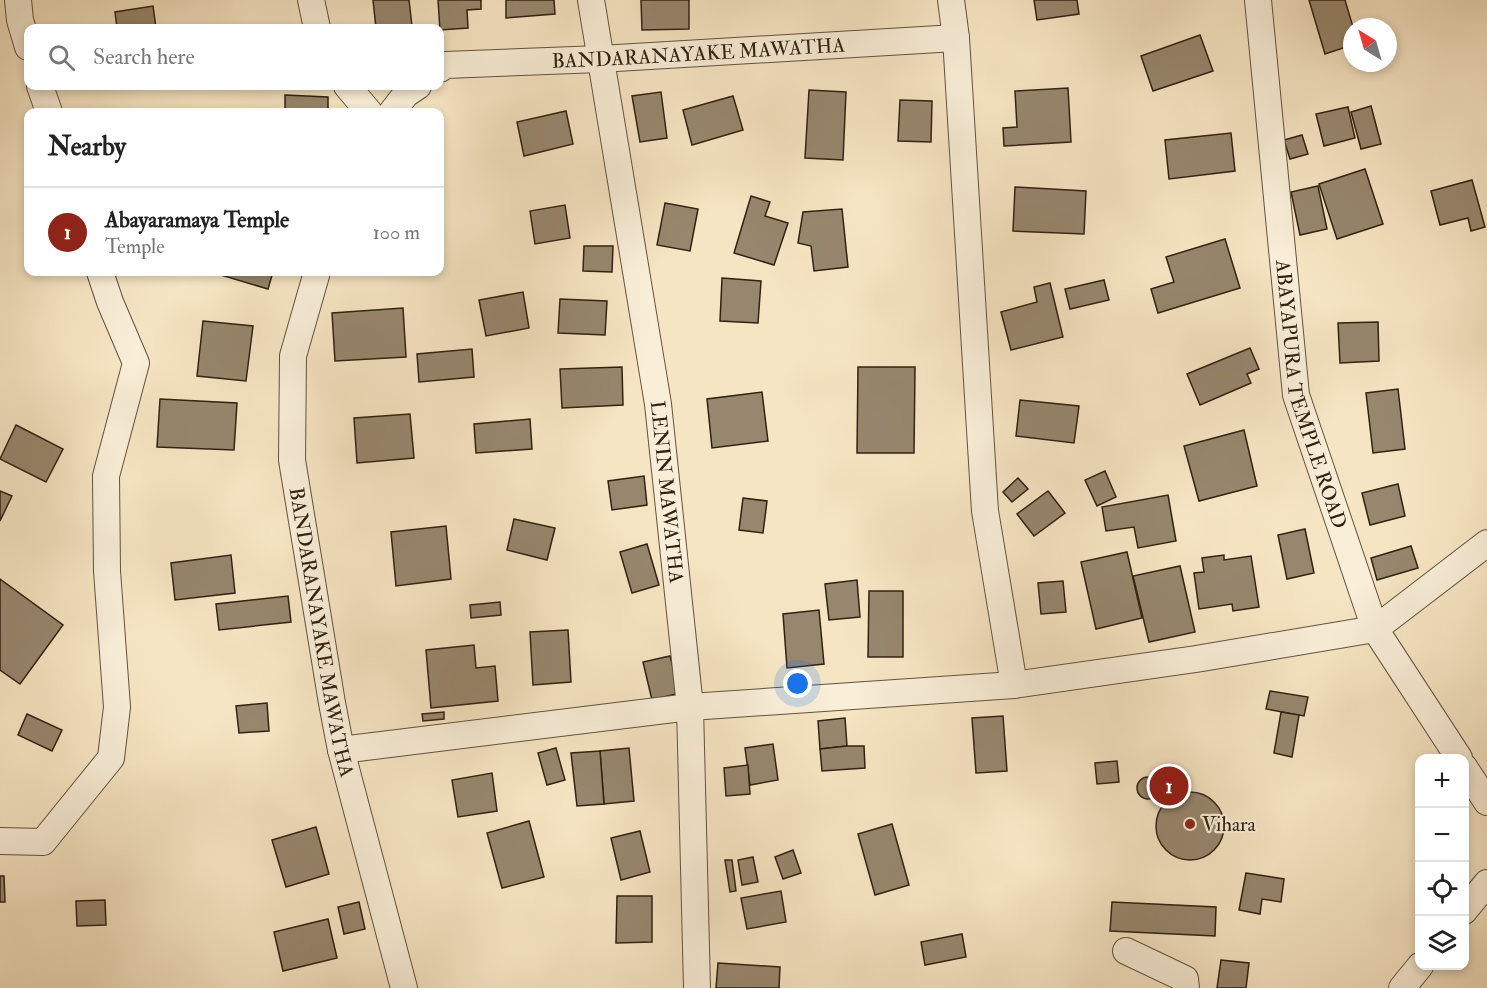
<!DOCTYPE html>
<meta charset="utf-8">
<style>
:root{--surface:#fff;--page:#f2f2f2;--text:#222;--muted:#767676;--line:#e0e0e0;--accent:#8f2418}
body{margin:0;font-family:"IM FELL Double Pica",serif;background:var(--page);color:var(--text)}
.controls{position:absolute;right:18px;bottom:18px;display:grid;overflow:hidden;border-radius:12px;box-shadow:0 3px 9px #0003}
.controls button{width:54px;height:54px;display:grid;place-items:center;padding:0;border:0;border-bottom:2px solid var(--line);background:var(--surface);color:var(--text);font:30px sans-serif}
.compass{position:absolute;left:1343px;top:18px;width:54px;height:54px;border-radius:50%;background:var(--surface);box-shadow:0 3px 9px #0003;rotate:323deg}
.you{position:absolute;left:798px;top:684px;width:21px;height:21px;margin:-15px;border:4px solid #fff;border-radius:50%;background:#1a73e8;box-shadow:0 0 0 9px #1a73e833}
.badge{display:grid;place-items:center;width:39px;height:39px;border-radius:50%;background:var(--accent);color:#fff;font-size:20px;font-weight:700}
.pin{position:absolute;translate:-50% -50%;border:3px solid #fff;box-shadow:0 2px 6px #0006}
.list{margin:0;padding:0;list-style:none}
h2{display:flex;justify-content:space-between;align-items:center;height:78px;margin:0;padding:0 24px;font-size:26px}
h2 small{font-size:20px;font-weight:400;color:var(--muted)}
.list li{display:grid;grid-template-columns:39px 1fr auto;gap:18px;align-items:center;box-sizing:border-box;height:90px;padding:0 24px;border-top:2px solid var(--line)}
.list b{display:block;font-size:22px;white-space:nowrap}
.list p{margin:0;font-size:20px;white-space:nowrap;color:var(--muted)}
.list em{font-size:20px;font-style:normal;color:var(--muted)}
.icon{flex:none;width:33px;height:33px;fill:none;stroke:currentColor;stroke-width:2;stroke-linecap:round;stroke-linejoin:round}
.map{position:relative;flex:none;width:1487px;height:988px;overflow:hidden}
.search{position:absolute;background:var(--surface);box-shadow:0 3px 9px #0003;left:24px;top:24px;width:420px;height:66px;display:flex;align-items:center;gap:15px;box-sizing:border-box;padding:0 21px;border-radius:12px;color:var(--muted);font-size:22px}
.panel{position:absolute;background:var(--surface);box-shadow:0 3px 9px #0003;left:24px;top:108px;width:420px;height:168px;border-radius:12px}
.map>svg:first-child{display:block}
.building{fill:#97876e;stroke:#302111;stroke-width:1.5}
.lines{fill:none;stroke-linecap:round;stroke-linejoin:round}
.minor-casing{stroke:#62523e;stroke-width:28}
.minor{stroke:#f9eed8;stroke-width:26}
.poi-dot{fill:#8f2418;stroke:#f9eed8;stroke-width:2}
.labels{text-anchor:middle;stroke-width:4.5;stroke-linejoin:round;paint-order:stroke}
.street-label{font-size:20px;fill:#302111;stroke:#f9eed8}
.poi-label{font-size:20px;fill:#302111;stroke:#f9eed8;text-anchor:start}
</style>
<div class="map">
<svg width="1487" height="988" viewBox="0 0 1487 988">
<rect width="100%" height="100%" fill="#f6e5c3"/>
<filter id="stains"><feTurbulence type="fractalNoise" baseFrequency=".00333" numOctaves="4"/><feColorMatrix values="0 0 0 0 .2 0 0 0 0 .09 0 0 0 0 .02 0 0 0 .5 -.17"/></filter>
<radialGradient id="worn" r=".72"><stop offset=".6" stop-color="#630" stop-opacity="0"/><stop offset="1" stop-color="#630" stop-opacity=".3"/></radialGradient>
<g class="building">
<polygon points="373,0 409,0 412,26 376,28"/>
<polygon points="438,0 481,0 481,9 467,10 468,28 440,30"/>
<polygon points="506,0 554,0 555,14 506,18"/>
<polygon points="641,0 689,0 689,29 642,30"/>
<polygon points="1034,0 1077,0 1079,14 1037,20"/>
<polygon points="1309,0 1345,0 1353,27 1352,45 1325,54"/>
<polygon points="153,6 156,28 117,28 115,12"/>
<polygon points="1200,35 1213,71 1153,91 1141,56"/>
<polygon points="1068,88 1071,142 1004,146 1003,128 1017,127 1015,91"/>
<polygon points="809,90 846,92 843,160 805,158"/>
<polygon points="661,92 667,138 640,142 632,96"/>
<polygon points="285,95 328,97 328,112 285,112"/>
<polygon points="733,96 743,130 692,145 683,110"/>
<polygon points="900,100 932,101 931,142 898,141"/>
<polygon points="1371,106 1381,144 1361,149 1351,112"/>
<polygon points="1348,107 1355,138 1324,146 1316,114"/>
<polygon points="566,111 573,144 524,156 517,122"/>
<polygon points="1231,133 1235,171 1169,179 1165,140"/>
<polygon points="1302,135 1308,154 1290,159 1284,140"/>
<polygon points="1365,169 1383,224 1337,239 1319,184"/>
<polygon points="1472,180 1485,227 1471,231 1468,218 1440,225 1431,191"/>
<polygon points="1318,186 1327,229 1300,235 1291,192"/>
<polygon points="1015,187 1086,191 1084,234 1013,231"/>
<polygon points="751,196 770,202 765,216 788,223 774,265 734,253"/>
<polygon points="665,203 698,209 690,251 657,245"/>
<polygon points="565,205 570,238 535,244 530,211"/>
<polygon points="842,209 848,267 814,271 811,246 798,243 803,212"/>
<polygon points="1225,239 1240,288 1158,313 1151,289 1174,282 1166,257"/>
<polygon points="584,246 613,246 612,272 583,271"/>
<polygon points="215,272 273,272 268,289 214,273"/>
<polygon points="722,278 761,281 758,323 720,321"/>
<polygon points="1104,280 1109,300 1070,309 1065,289"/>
<polygon points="1050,283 1063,337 1011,350 1001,312 1037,302 1034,287"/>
<polygon points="523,292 529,328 486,336 479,300"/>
<polygon points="560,299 607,301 605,335 558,333"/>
<polygon points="403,308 406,357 335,361 332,313"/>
<polygon points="203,321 253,326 246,381 197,376"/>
<polygon points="1378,322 1379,361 1340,363 1338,323"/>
<polygon points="1250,348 1259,369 1247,374 1251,383 1200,405 1187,374"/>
<polygon points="472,349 474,377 419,382 417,354"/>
<polygon points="622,367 623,405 562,408 560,369"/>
<polygon points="858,367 915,367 914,453 857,453"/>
<polygon points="1398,389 1405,449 1373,453 1366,393"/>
<polygon points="762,392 768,441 712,448 707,399"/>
<polygon points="160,399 237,403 234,450 157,447"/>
<polygon points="1020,400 1079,406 1074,443 1016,436"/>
<polygon points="410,414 414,458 357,463 354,418"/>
<polygon points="530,419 532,449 476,453 474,424"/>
<polygon points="16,425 63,449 46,482 0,459"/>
<polygon points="1244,430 1257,486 1199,501 1184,446"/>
<polygon points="1105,471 1116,497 1097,506 1085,480"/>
<polygon points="644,476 647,505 612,510 608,481"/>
<polygon points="1018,478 1028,489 1012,502 1003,492"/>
<polygon points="1398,484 1405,516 1370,525 1362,493"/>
<polygon points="0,491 12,496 0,521"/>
<polygon points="1048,491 1065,513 1034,536 1017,514"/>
<polygon points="1168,495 1176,541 1138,548 1134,527 1106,531 1102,507"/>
<polygon points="743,498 767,501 763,533 739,530"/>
<polygon points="514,519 555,528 547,560 507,550"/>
<polygon points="446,526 451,579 396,586 391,532"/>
<polygon points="1305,529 1314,573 1287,579 1278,535"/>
<polygon points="647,544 659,585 632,593 620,552"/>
<polygon points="1411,546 1418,568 1377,580 1371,558"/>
<polygon points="1127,552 1142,618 1096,629 1081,562"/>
<polygon points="231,555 235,593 175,600 171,563"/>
<polygon points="1224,555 1224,560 1251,556 1259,607 1233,611 1232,604 1199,609 1194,573 1204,572 1202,558"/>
<polygon points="1180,566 1195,632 1149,642 1133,576"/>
<polygon points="0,579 63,625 20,684 0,670"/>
<polygon points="857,580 860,617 829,620 825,584"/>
<polygon points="1063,581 1066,612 1041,614 1038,583"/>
<polygon points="869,591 903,591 903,657 868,657"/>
<polygon points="288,596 291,622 219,630 216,604"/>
<polygon points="500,602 501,615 471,618 470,605"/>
<polygon points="819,610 824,664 787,668 783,614"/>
<polygon points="568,630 571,682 533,685 530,632"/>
<polygon points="474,645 476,668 495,666 498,701 431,708 426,650"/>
<polygon points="670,656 680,693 652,700 643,662"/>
<polygon points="1270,691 1308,697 1304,716 1266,709"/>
<polygon points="267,703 269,731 239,733 236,706"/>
<polygon points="444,712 444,719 423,721 422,714"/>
<polygon points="1281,712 1299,715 1292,757 1274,753"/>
<polygon points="27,714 62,730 52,751 18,735"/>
<polygon points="1003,716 1007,771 976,773 972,718"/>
<polygon points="845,718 847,746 820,749 818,721"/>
<polygon points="773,744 778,780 750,785 745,748"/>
<polygon points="847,746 864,746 865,768 822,771 820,749"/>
<polygon points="556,748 565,780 547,785 538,753"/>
<polygon points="629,748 634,801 604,804 600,751"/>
<polygon points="600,751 604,804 577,806 571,753"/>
<polygon points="1117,761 1119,782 1097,784 1095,763"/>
<polygon points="748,765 750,794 726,796 724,768"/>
<polygon points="492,773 497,811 458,817 452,780"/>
<circle cx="1148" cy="788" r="11"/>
<circle cx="1190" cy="826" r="34"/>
<polygon points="529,821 544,877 502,888 487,833"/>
<polygon points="892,824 909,885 875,895 858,834"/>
<polygon points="316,827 329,874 286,887 272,840"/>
<polygon points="640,831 650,872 621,880 611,838"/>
<polygon points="793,850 801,873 783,879 775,857"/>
<polygon points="753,857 758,882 742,885 738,860"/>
<polygon points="725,860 732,860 736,891 730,892"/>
<polygon points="1246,873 1284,879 1281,902 1262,899 1260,914 1239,910"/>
<polygon points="0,876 4,876 5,902 0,902"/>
<polygon points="781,891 786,922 747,929 741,898"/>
<polygon points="617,896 652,896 652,942 616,943"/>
<polygon points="105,900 106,925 77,926 76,901"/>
<polygon points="359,902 365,929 344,934 338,907"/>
<polygon points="1112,902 1216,907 1215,936 1110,931"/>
<polygon points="328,919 337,958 283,971 274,932"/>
<polygon points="962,934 966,957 925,965 921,942"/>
<polygon points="1221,960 1249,963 1246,988 1217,988"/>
<polygon points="718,963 780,967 779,988 716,988"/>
</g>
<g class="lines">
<g class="minor-casing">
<g id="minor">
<polyline points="18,0 20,20 28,47"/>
<polyline points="311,0 317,28"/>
<path id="s1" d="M591,0L658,404L690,707L697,988"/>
<polyline points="951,0 956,38 985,511 1014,685"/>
<path id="s2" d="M1258,0L1296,395L1375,629L1459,758"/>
<path id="s3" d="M440,69L445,65L600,59L956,38"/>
<polyline points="40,86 49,112"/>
<polyline points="347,86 369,112"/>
<polyline points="392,112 406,94 418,86"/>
<path id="s4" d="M317,272L293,356L292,460L332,703L341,750L404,988"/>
<polyline points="341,750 690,707 1014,685 1196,659 1375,629 1487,543"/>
<polyline points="1464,767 1487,802"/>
<polyline points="0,841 43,842 111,758 117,707 107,571 106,476 136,363 110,302 100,272"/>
<polyline points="1464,911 1487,883"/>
<polyline points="1126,951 1185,979 1186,988"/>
<polyline points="1402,988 1420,966"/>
</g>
</g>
<use href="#minor" class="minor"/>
</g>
<circle class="poi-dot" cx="1190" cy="824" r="6"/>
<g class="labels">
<g class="street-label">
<text dy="7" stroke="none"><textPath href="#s3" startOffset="260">BANDARANAYAKE MAWATHA</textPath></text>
<text dy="7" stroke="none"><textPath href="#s2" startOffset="399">ABAYAPURA TEMPLE ROAD</textPath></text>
<text dy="7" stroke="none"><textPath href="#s1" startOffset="498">LENIN MAWATHA</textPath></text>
<text dy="7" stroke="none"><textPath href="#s4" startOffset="366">BANDARANAYAKE MAWATHA</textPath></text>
</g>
<g class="poi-label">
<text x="1202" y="831">Vihara</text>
</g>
</g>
<rect width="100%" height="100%" filter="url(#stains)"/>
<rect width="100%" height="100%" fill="url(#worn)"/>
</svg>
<div class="controls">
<button>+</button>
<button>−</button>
<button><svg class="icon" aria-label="locate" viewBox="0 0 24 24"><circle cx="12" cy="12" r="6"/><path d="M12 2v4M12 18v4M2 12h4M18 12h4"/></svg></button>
<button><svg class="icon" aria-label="layers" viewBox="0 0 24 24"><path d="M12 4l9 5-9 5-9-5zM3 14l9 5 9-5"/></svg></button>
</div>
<svg class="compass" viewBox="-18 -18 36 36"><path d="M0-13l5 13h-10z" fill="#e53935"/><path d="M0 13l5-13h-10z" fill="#767676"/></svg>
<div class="you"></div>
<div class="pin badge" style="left:1169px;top:786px">1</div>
<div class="search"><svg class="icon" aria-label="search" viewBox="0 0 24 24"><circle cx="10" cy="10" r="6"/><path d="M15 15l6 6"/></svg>Search here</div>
<section class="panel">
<h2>Nearby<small></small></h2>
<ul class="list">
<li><span class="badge">1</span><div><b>Abayaramaya Temple</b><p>Temple</p></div><em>100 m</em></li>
</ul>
</section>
</div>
